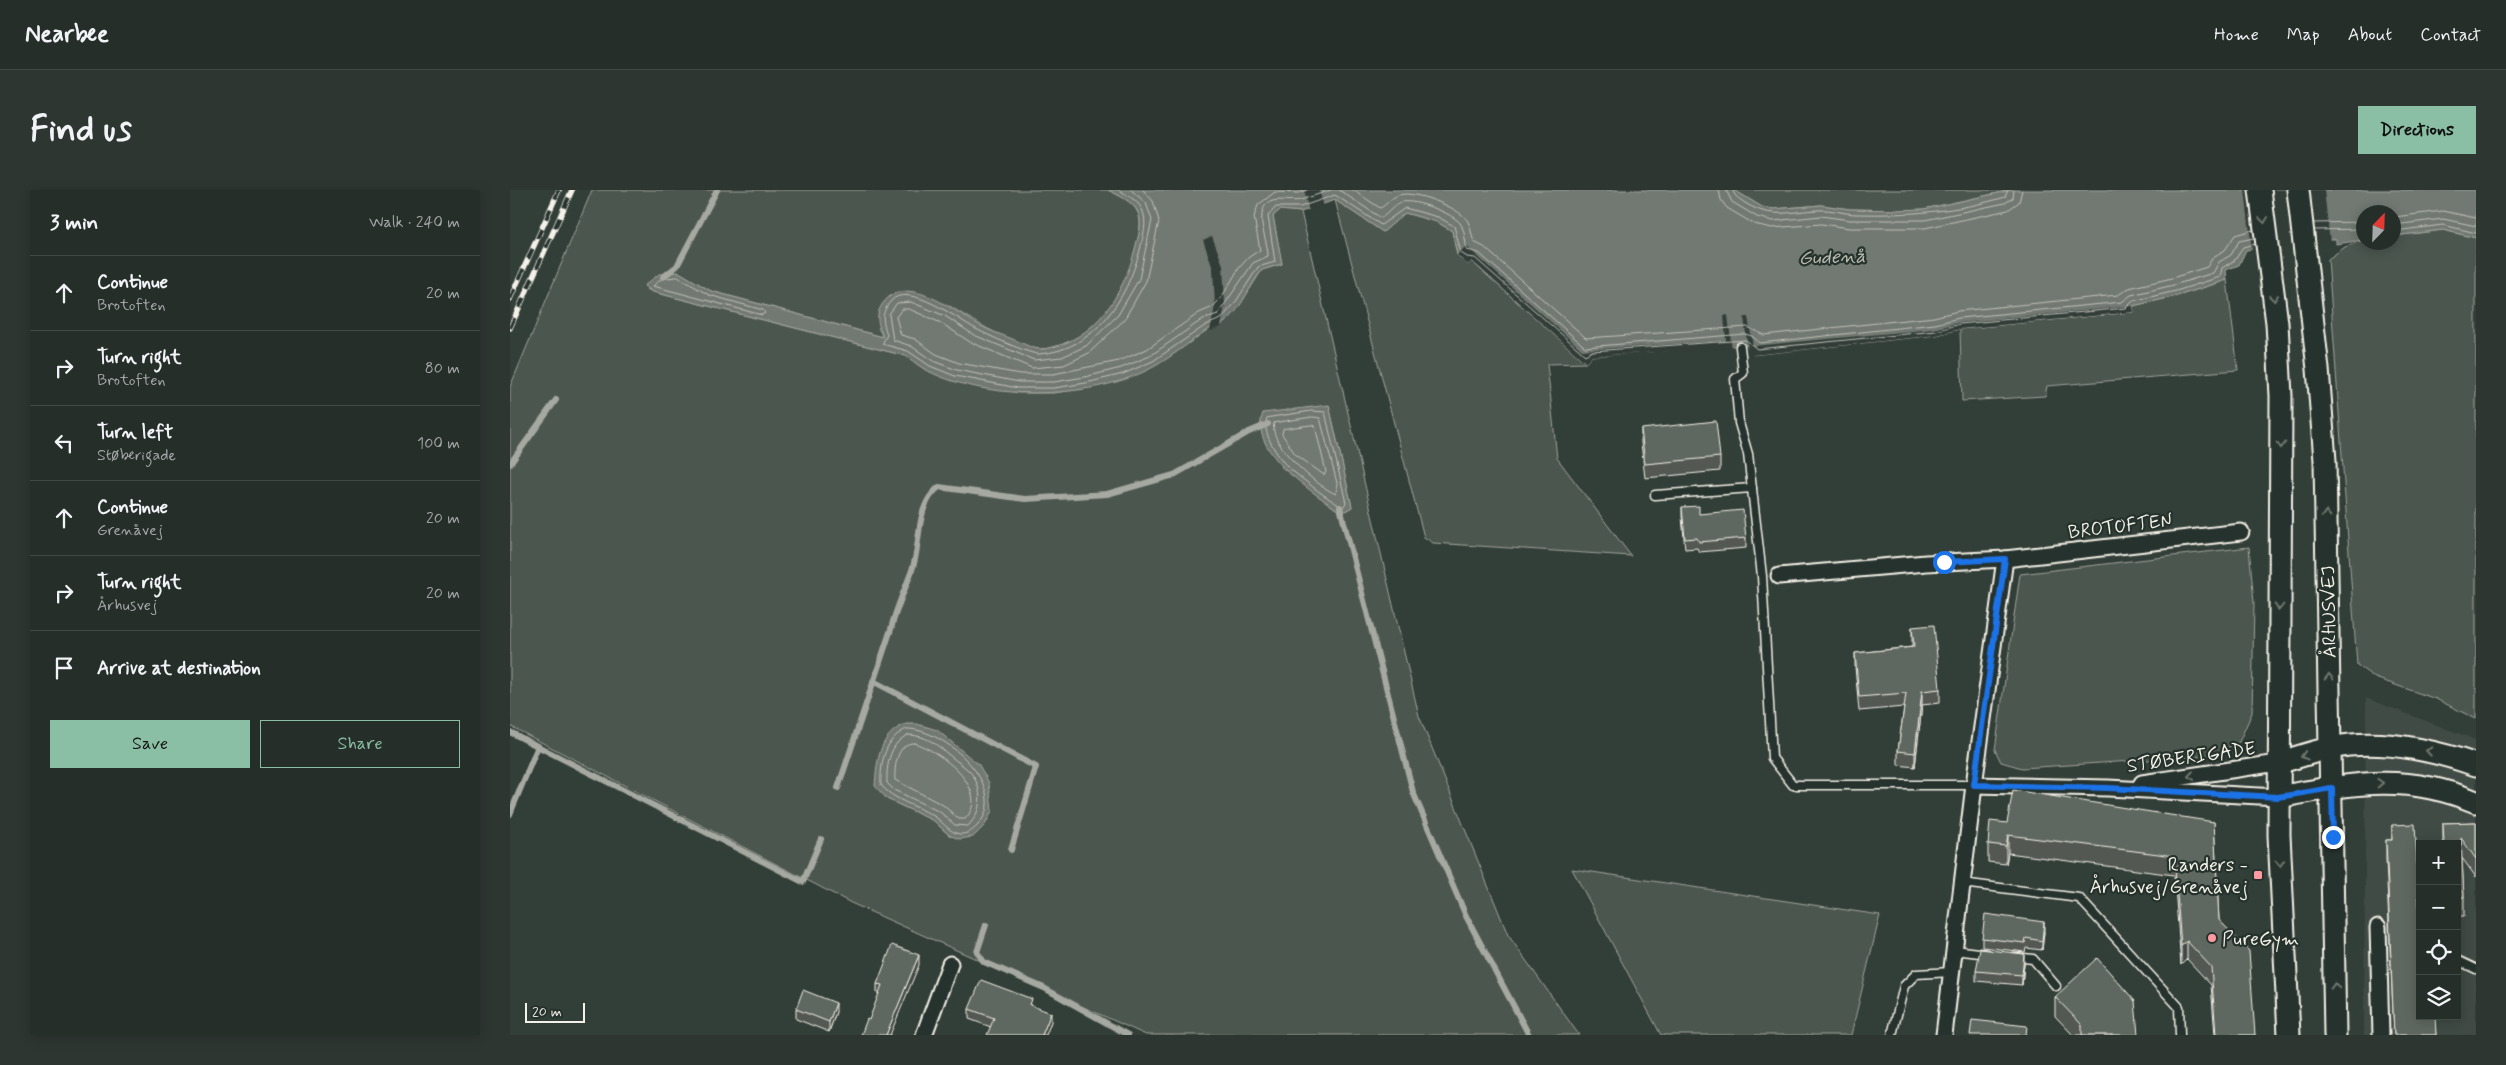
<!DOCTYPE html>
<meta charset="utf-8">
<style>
:root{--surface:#262e2a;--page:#2e3632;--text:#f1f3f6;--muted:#a4a8a8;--line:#424a47;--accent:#8abfa5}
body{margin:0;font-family:Mynerve,sans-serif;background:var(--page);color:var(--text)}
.controls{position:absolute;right:15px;bottom:15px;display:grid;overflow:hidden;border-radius:0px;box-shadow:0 2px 12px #0003}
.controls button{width:45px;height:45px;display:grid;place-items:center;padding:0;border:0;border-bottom:1px solid var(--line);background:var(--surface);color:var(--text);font:25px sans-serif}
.compass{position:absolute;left:1846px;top:15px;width:45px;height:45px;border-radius:50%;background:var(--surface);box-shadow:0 2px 12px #0003;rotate:23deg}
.scale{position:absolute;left:15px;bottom:12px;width:60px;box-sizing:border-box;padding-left:5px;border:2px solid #f4f1e8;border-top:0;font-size:14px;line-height:18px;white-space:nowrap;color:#f4f1e8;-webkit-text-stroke:4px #26332d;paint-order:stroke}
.stop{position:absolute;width:15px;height:15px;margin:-11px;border:4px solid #1a73e8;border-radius:50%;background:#fff}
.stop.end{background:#1a73e8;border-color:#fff;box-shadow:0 1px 5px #0008}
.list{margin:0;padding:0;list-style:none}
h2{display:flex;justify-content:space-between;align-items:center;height:65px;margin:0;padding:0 20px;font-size:21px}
h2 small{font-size:16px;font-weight:400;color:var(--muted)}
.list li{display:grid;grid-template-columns:32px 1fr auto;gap:15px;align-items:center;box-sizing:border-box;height:75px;padding:0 20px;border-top:1px solid var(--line)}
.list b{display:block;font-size:19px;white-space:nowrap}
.list p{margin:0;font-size:16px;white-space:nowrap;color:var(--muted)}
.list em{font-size:16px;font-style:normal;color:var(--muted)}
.actions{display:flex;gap:10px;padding:15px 20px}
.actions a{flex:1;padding:11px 0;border:1px solid var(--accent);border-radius:0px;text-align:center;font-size:18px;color:var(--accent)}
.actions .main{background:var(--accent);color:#111}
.icon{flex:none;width:28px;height:28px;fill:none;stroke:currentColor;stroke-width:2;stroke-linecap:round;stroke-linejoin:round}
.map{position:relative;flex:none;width:1966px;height:845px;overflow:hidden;border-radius:0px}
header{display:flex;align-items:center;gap:30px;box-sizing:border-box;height:70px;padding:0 25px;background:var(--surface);border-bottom:1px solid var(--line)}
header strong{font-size:24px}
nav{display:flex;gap:28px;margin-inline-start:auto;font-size:18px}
.intro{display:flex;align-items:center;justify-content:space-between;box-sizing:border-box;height:120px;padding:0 30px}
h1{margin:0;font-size:35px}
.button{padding:12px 22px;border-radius:0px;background:var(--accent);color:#111;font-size:18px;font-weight:700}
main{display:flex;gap:30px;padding:0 30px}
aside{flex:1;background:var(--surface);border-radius:0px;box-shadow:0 2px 12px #0003}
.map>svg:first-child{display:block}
.built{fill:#404b44;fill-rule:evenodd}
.green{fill:#4c564f;stroke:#a0a49c;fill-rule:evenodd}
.water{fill:#727972;stroke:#a6a9a1}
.pier{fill:#323e38}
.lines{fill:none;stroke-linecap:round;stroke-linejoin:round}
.shore{stroke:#c0c1b9;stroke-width:1}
.stream{stroke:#a6a9a1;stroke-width:6}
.lane-casing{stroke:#f4f1e8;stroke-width:11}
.street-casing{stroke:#f4f1e8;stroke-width:19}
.secondary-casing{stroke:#f4f1e8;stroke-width:25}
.lane{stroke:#26332d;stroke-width:8}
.street{stroke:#26332d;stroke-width:15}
.secondary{stroke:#26332d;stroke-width:21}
.rail-casing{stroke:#f4f1e8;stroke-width:5.5}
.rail{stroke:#26332d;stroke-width:4;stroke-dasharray:11;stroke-linecap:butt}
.wall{fill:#525953;stroke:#f4f1e8}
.shaded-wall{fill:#424944;stroke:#f4f1e8}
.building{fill:#5f6861;stroke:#f4f1e8}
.oneway{stroke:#6e766e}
.route{stroke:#1a73e8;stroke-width:6}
.poi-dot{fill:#ff9aa2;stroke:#26332d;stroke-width:2}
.labels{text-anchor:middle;stroke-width:4.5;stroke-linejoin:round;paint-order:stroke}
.street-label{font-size:19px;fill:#f4f1e8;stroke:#26332d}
.poi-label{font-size:19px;fill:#f4f1e8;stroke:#26332d;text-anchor:end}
.water-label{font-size:20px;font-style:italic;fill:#babbb3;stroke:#26332d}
</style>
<header>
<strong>Nearbee</strong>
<nav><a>Home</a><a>Map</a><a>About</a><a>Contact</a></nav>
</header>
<div class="intro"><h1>Find us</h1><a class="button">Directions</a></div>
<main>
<aside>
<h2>3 min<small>Walk · 240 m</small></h2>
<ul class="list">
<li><svg class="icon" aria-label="ahead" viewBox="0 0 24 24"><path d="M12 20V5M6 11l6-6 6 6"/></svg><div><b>Continue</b><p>Brotoften</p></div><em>20 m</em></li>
<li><svg class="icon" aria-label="right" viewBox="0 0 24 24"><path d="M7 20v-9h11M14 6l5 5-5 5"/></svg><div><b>Turn right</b><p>Brotoften</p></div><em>80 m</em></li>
<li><svg class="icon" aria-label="left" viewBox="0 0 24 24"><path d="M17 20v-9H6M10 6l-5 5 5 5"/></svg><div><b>Turn left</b><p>Støberigade</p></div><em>100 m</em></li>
<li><svg class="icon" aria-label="ahead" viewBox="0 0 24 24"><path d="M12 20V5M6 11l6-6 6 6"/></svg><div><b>Continue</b><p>Grenåvej</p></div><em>20 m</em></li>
<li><svg class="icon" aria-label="right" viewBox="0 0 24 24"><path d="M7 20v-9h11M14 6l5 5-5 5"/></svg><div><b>Turn right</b><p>Århusvej</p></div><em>20 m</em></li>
<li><svg class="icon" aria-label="arrive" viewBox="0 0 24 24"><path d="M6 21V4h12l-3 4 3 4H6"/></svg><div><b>Arrive at destination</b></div></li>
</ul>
<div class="actions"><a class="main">Save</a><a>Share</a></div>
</aside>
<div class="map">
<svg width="1966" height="845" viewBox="0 0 1966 845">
<rect width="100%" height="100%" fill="#323e38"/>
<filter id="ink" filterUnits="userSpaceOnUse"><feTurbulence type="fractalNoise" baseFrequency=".02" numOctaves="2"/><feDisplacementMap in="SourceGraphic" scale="10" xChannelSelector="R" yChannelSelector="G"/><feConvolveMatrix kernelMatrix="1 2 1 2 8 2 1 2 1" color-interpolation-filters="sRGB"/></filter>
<g filter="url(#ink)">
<path class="built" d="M1856,508L1966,550V845H1854ZM1910,654H1947V826H1910Z"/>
<g class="green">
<path d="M82,0H598C608,5 623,11 628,23C633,35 628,47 625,60C623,68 621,77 618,85C604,121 570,158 529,159C512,160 456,127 440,116L368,138L373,147L201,101L169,82L136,99L143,102L396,166L417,181L508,203H544L577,198L699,139L714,133L729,116L752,80L772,74L763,26L770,20L791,22L909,526L998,745L1069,845H636L341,713L0,536V197ZM819,215L842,317L831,323L771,277ZM377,609L482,620L439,645L424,631Z"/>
<polygon points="1224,0 1502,0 1414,19 1389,20 1340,19 1311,15 1263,19 1252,17"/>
<polygon points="825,10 873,42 895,23 927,32 942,41 947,65 961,71 1076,173 1037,174 1047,268 1121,366 923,353 914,347"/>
<polygon points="1933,40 1966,48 1966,529 1926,509 1865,488 1847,475 1818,69 1835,57 1853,50 1854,52 1884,52 1884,46"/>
<polygon points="1717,90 1728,180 1537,196 1535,206 1452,211 1450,139 1623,122 1623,116 1667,106"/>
<polygon points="1739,357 1744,413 1742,523 1729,552 1700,566 1512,578 1491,572 1485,560 1510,384"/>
<polygon points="1062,679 1370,725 1341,845 1151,845"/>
</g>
<g class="water">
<path d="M598,0H1224L1252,17L1263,19L1311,15L1340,19L1389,20L1414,19L1502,0H1966V48L1933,40L1884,46V22H1854L1853,50L1826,54V49H1821L1736,60L1729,75L1716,80L1717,90L1667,106L1623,116L1624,122L1450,139L1427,145L1242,165L1237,155L1082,166L1076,173L962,71L958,75L947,65L942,41L927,32L895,23L873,42L825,10L791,22L770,20L763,26L772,74L752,80C739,96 731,121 714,133C710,137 702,137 697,140C680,152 664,165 647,175C587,210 479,212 418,181C410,177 403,171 396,166L143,102L134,96L149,84L169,82L201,101L373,147C368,134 364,124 374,112C397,83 443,120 467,134C479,141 493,145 505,150C515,154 524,160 534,159C585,151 613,105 625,59C628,47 633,34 628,22C622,11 608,5 598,0Z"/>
<path d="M819,215L842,317L832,323C806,304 737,262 753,223Z"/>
<path d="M396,534H407L427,540L469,575L479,593L482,621L475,635L463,647L449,649L439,645L424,631L377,609L365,596C367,570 369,544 396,534Z"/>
</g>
<g class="pier">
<polygon points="794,0 809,0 814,17 799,22"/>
<polygon points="1735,0 1814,0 1820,52 1742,61"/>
<polygon points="702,46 713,75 715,115 711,137 700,141 705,116 703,79 693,50"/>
<polygon points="956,56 1072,160 1216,151 1214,126 1218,125 1222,160 1218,160 1218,158 1082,166 1076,173 962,71 958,75 947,65"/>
<polygon points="1623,116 1624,122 1450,139 1427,145 1243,165 1242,167 1238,161 1234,127 1238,127 1243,156 1424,139 1448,133"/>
</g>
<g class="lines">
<g class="shore">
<path d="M609,0C617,5 627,10 632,19C638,33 633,46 630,60C617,109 585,160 529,164C521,165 475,144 466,139C449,130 398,91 381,111C370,124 373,130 377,145L372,154L398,161L420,176L445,186L508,198H544L576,193L613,184L643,171L696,135L711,129L725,113L748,77L765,72L758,26L766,17H790L825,5L871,35L895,18L928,27L944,36L951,63L957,67L965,68L1075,165L1082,161L1236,150L1247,159L1426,141L1450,134L1616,118L1623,111L1666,101L1710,87L1712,78L1725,70L1733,57L1745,54"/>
<path d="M621,0L636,13L642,30L629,89L608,125L576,156L552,167L524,170L464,145L435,126L401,112L387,113L379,124L383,150L401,156L423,171L447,180L509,192H544L575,187L611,178L640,166L693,129L708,124L743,73L758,66C758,53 750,37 752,24C755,3 778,13 791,10C801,7 811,3 821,0"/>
<polyline points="633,0 643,11 649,31 636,91 614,130 579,163 554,175 522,178 460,152 431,133 399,119 392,119 386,127 391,145 405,149 426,164 449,173 510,184 543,184 609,171 637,159 689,123 703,117 713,105 729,78 739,67 750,60 744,27 748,15 765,2 788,3 797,0"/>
<path d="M829,0L871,28C878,24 884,14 892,12C905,9 942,23 950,33C955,40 955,52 957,60L969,63L1075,157L1235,144L1242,146L1250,153L1425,134L1449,128L1612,112L1621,105L1664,95L1703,83L1709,72L1721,65L1729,51L1744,48"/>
<path d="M843,0L870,18C877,15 881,7 889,5C904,0 948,17 957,30C961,36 961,45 964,52L974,57L1076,148L1237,137L1254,145L1424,127L1448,121L1608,105L1619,98L1662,88L1697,77L1703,67L1715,60L1725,45L1743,40"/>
<polyline points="1209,0 1211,10 1217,18 1244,34 1262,38 1311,34 1339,38 1415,38 1498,20 1509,12 1512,0"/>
<polyline points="1216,0 1222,12 1247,27 1263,31 1311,26 1340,30 1415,30 1495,13 1503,8 1504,0"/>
<path d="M1223,0C1224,7 1230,9 1235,13C1263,30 1279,21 1309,20C1322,19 1335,24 1347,24C1397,25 1447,22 1495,7L1498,0"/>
<polyline points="1884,27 1933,21 1966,28"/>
<polyline points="1804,33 1854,32"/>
<polyline points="1884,35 1933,29 1966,36"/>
<polyline points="1804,40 1854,39"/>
<polyline points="1884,41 1933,35 1966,43"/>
<polygon points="168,87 199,105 253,120 255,123 252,125 143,96 151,89"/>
<path d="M802,221L815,222L836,313L833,317C824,314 781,281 774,273C766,263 751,241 757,228Z"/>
<path d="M803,227L810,228L827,293L826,304C808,297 757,254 764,233Z"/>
<polygon points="802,235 805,236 816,282 814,285 785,264 772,244 773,239"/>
<path d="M397,539C434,538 503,599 467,636C462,641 458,644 450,644C439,643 432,630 422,625C405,615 383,610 371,595C370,573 375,547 397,539Z"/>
<path d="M398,545C416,545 426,554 439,565C446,571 455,576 461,583C474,600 472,622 458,636L445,635L430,622L384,600L377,593C376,576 380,552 398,545Z"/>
<path d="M404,553C429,560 483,600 455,629H449L433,615L385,590C384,578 387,552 404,553Z"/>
</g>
<g class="stream">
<polyline points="153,87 167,76 207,0"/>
<polyline points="0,274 46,210"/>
<polyline points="830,317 903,602 956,726 1019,845"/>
<polyline points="363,491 526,577 501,660"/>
<polyline points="0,542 293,692 311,649"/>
<path d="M328,598L381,439C386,418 395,400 402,380C412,353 404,317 429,297L515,309L597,304L664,285L739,242L758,234"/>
<polyline points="0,624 28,556"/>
<polyline points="476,735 467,762 474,772 534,798 618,845"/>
</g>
<g class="lane-casing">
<g id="lane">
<polyline points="1230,157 1233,183 1225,189 1229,233 1238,264 1252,386 1262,568 1283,595 1464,595"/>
<polyline points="1145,305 1242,298"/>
<polyline points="1452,693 1569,708 1669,817 1670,845"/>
<polyline points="1445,760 1477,764"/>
<polyline points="1504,767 1523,769 1546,796"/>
<polyline points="1947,770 1966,779"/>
<polyline points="1382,845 1394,796 1406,784 1442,782"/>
</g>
</g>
<g class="street-casing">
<g id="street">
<polyline points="1269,386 1416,373 1495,369 1731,342"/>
<polyline points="1632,593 1768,573"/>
<polyline points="1464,595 1598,598 1768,607"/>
<polyline points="1868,737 1871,845"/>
<polyline points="414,845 440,774"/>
<polyline points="1434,845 1464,595 1495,369"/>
</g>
</g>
<g class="secondary-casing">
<g id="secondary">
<polyline points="1750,0 1767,133 1771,206 1769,645 1779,845"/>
<polyline points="1788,0 1808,179 1815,271 1825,845"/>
<path d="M1768,573C1785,568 1802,562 1820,558C1869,548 1920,559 1966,575"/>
<path d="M1768,607C1841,594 1894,582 1966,612"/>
</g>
</g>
<use href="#lane" class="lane"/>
<use href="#street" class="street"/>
<use href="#secondary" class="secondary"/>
<g class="rail-casing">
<g id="rail">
<polyline points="0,109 49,0"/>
<polyline points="0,138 62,0"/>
</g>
</g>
<use href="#rail" class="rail"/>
</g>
<g class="wall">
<polygon points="1131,239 1210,267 1210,281 1135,288 1131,253"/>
<polygon points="1172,317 1189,324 1236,348 1236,358 1189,362 1187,358 1175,359 1172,327"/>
<polygon points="1402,437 1430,499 1430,513 1412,515 1405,577 1388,575 1388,561 1394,517 1349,521 1345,477 1345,463 1402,457"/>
<polygon points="1704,632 1709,730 1745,845 1705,845 1701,795 1677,769 1671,775 1664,685 1498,663 1496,674 1478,672 1478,654 1497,633"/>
<polygon points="1966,632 1966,687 1952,668 1954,707 1954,726 1947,726 1947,654 1933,654 1933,633"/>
<polygon points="1882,635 1909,735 1926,845 1884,845 1876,669 1876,650 1882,650"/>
<polygon points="1534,742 1532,760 1516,758 1515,762 1472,757 1472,748"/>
<polygon points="1514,774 1512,795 1466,791 1466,781"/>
<polygon points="409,775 369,804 367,803 367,794"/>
<polygon points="1545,807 1628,845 1563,845 1545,826"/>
<polygon points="522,816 541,832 481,837 459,829 459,819"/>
<polygon points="286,819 326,822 319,842 286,829"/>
</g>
<g class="shaded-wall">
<polygon points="1412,501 1412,515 1405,577 1405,563"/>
<polygon points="1498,645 1498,663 1496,674 1496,656"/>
<polygon points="1534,732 1534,742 1532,760 1532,751"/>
<polygon points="1677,751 1677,769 1671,775 1671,756"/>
<polygon points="1514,764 1514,774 1512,795 1512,785"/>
<polygon points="409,765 409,775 380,845 376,845"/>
<polygon points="326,813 326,822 319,842 319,832"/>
<polygon points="541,823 541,832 536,845 532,845"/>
</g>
<g class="building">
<polygon points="1206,231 1210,267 1135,274 1131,239"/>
<polygon points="1189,316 1189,324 1233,320 1236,348 1189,352 1187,348 1175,349 1172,317"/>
<polygon points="1424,435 1430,499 1412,501 1405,563 1388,561 1396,503 1349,507 1345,463 1404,457 1402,437"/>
<polygon points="1503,600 1704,632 1709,730 1739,761 1745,845 1706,845 1701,777 1677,751 1671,756 1664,666 1498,645 1496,656 1478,654 1480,631 1497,633"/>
<polygon points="1966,632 1966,669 1951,648 1954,707 1947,708 1947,654 1934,654 1933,633"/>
<polygon points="1905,634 1910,735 1910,826 1925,826 1926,845 1884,845 1876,650 1882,650 1882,635"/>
<polygon points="1475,724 1534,732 1532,751 1516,748 1515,753 1472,748"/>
<polygon points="382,755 409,765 376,845 351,845 357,829 359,830 372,795 367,794"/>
<polygon points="1470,759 1514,764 1512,785 1466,781"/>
<polygon points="1587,768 1625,811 1628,845 1572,845 1572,835 1545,807"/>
<polygon points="471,790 522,809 520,815 541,823 532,845 477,845 484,828 459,819"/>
<polygon points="293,800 326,813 319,832 286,819"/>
<polygon points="1462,830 1517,836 1516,845 1460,845"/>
</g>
<defs><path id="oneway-chevron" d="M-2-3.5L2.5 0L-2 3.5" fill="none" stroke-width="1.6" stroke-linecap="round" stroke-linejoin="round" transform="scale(1.25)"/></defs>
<g class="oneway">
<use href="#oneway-chevron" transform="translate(1754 30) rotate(83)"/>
<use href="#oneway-chevron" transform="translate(1764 108) rotate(83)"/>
<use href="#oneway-chevron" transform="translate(1771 255) rotate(90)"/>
<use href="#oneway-chevron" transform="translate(1816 324) rotate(-92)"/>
<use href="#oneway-chevron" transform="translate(1769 417) rotate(91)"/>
<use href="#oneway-chevron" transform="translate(1819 487) rotate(-91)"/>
<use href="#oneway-chevron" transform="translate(1919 561) rotate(-171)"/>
<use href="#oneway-chevron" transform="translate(1794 566) rotate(164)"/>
<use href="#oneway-chevron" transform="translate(1681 586) rotate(172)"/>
<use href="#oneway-chevron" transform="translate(1870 593) rotate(-2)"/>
<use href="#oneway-chevron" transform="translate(1770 673) rotate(87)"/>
<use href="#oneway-chevron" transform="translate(1825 796) rotate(-91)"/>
</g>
</g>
<g class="lines" filter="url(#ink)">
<polyline class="route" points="1434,372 1495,369 1464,595 1598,598 1768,607 1822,598 1823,647"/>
</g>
<g class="poi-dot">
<rect x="1743" y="680" width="10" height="10" rx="2.5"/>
<circle cx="1702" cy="748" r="5"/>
</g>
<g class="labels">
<g class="street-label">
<text transform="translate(1610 335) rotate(-7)" y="7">BROTOFTEN</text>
<text transform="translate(1818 422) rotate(-91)" y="7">ÅRHUSVEJ</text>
<text transform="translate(1681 566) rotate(-8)" y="7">STØBERIGADE</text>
</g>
<g class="poi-label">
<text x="1738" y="681">Randers -<tspan x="1738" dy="22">Århusvej/Grenåvej</tspan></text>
<text x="1712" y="755" text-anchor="start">PureGym</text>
</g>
<g class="water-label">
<text transform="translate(1322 66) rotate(-2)" y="7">Gudenå</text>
</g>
</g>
</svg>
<div class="controls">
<button>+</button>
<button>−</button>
<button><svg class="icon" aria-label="locate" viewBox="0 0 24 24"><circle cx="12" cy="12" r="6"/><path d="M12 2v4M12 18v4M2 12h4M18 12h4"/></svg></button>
<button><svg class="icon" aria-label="layers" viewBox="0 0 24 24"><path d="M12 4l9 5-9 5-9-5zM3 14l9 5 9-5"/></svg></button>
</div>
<svg class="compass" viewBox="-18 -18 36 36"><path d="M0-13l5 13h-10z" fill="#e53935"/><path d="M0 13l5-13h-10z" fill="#a4a8a8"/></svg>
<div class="scale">20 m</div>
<div class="stop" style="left:1434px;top:372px"></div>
<div class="stop end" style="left:1823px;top:647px"></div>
</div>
</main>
